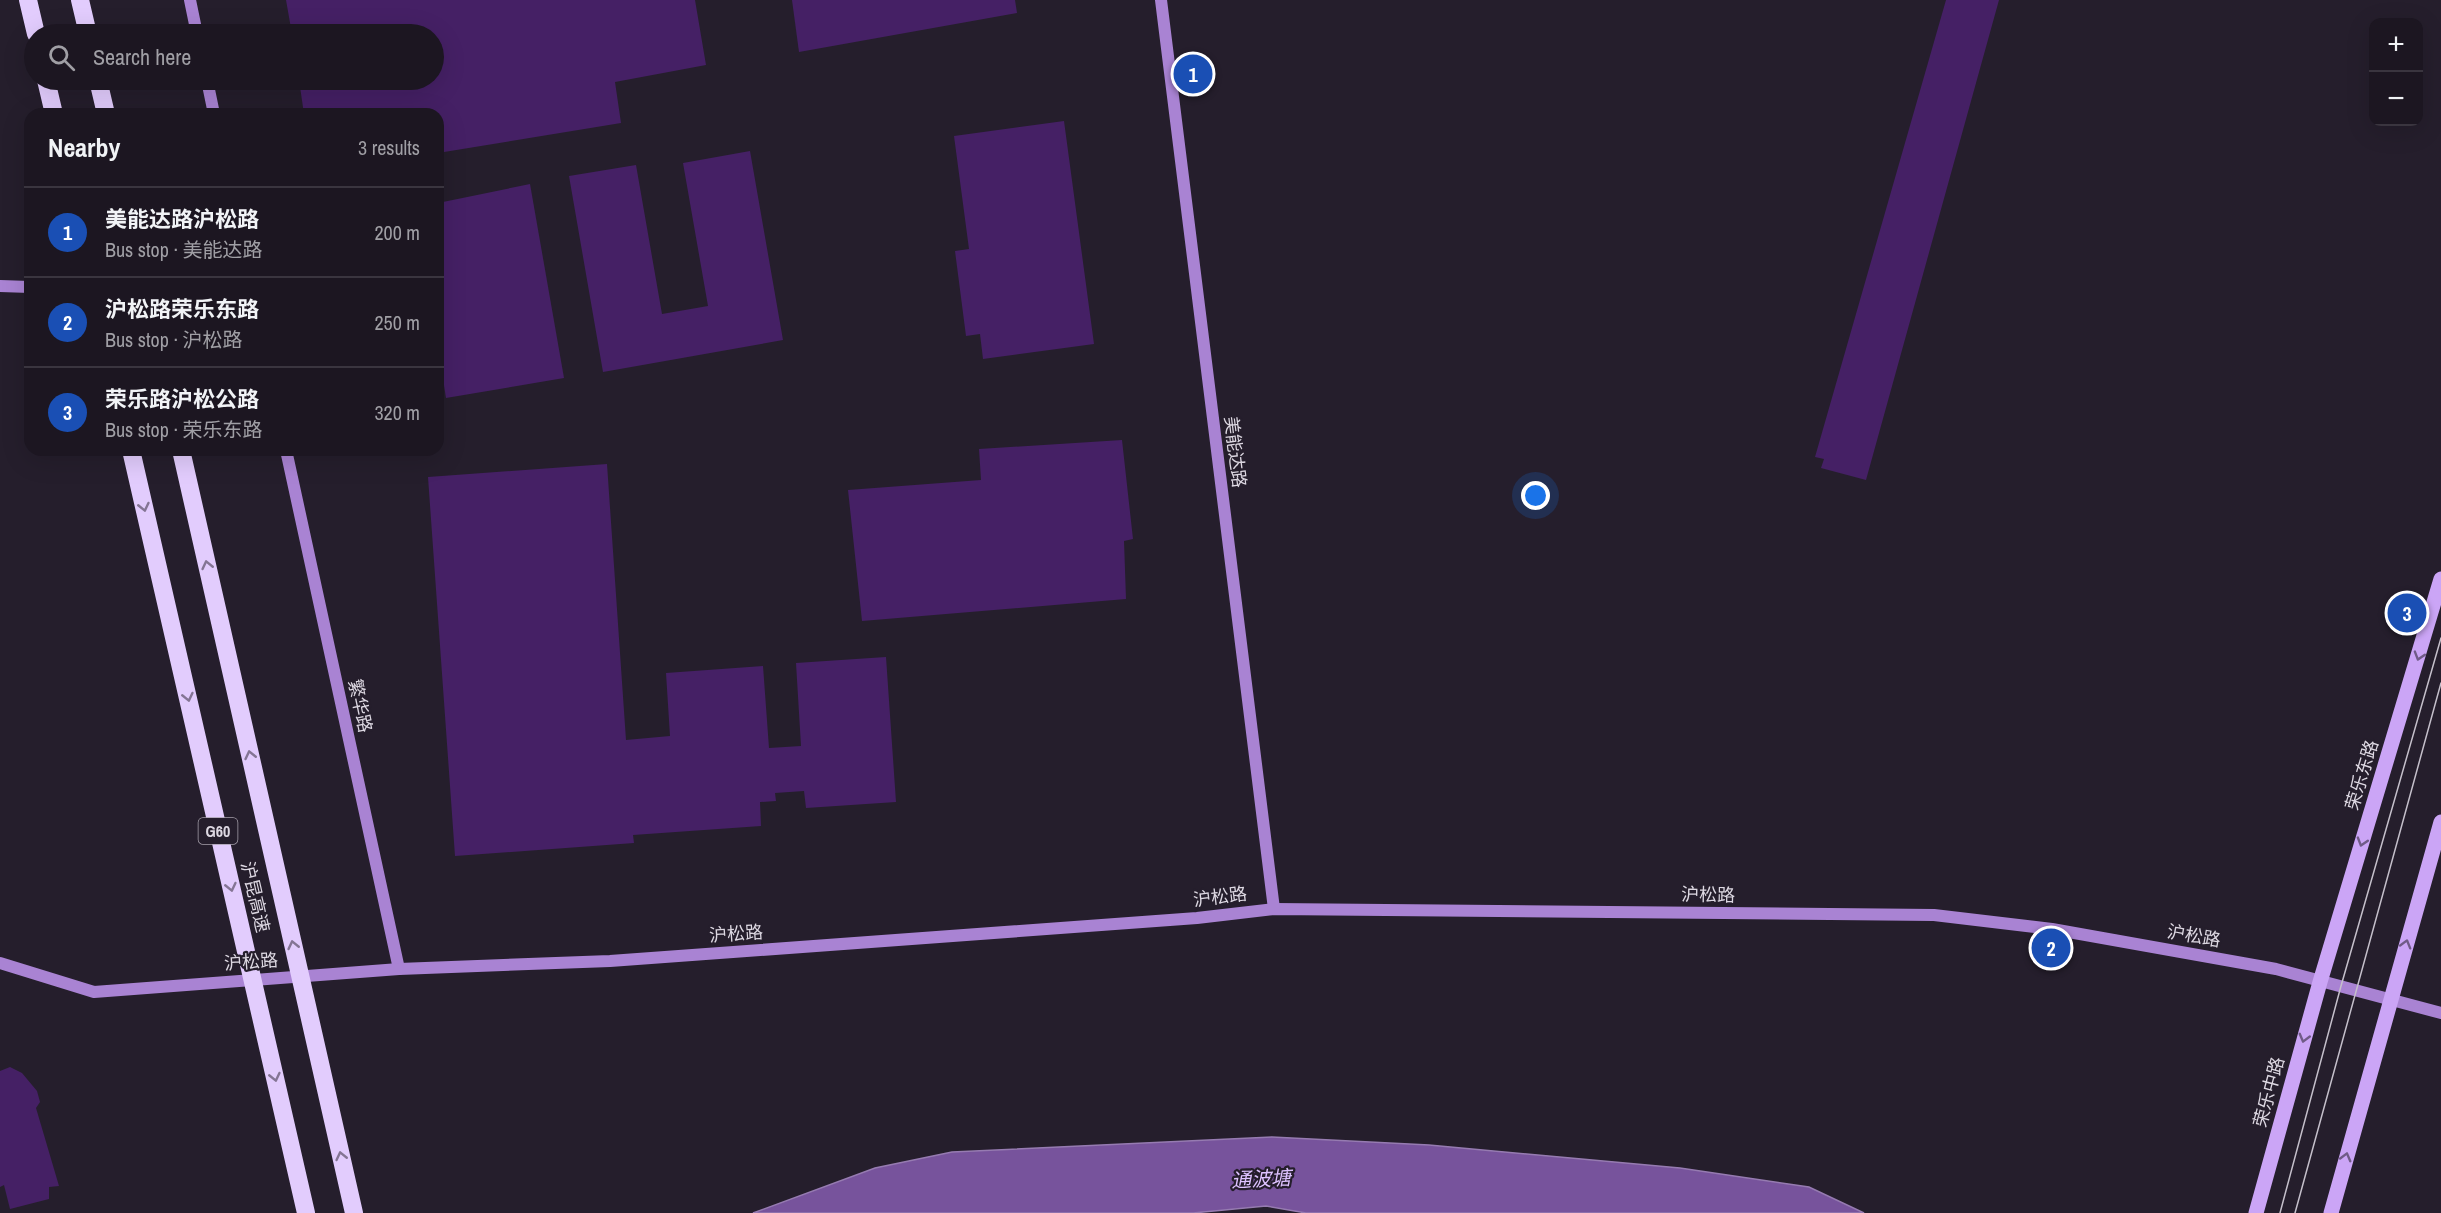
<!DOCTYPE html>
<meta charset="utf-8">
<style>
:root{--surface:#1c1621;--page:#29232e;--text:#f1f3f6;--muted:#a09fa5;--line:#3a353f;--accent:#d4b635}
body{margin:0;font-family:"Archivo Narrow","Noto Sans SC",sans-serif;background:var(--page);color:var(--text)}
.controls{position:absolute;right:18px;top:18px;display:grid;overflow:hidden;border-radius:12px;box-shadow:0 6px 24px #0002}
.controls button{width:54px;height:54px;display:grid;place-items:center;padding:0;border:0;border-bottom:2px solid var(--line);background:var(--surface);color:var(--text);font:30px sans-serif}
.you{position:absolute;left:1536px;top:496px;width:21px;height:21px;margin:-15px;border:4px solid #fff;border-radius:50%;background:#1a73e8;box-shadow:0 0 0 9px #1a73e833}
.badge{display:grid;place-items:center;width:39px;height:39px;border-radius:50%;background:var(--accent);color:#fff;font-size:20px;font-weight:700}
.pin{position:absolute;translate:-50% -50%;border:3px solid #fff;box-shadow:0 2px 6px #0006}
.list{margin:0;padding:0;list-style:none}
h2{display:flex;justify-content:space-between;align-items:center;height:78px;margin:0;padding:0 24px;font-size:26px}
h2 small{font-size:20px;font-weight:400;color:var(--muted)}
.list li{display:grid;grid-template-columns:39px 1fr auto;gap:18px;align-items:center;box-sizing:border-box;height:90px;padding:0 24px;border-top:2px solid var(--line)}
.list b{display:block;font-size:22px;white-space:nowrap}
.list p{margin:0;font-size:20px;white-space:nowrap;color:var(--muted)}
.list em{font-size:20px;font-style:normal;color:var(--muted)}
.icon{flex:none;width:33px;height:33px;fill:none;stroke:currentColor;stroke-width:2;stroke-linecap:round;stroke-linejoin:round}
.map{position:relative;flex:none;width:2441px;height:1213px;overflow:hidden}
.search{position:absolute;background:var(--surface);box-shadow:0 6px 24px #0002;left:24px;top:24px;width:420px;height:66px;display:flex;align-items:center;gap:15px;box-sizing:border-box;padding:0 21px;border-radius:33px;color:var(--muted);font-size:22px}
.panel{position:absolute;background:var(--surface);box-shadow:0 6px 24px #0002;left:24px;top:108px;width:420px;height:348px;border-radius:18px}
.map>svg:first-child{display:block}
.water{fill:#77539c;stroke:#967bb1;stroke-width:1.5}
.building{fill:#452065}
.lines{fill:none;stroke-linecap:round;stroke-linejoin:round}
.secondary{stroke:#a983d3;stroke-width:12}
.primary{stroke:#cba5f6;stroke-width:15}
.motorway{stroke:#e2ccfd;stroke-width:18}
.tram{stroke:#c5c0cb;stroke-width:1.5}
.motorway-bridge{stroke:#e2ccfd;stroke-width:18}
.oneway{stroke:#847594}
.oneway2{stroke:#705b87}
.labels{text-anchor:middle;stroke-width:4.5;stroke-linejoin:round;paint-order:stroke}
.shield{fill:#251e2c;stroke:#a6a0ab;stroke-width:1.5}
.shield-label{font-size:16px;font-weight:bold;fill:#ddd8e2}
.street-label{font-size:18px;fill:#ddd8e2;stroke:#251e2c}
.water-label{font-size:20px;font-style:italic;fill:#dec2ff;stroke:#251e2c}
</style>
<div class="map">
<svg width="2441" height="1213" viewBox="0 0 2441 1213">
<rect width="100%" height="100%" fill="#251e2c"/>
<polygon class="water" points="1272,1137 1429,1145 1680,1168 1809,1187 1864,1213 1306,1213 1266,1206 1193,1213 753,1213 875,1168 952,1152"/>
<g class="building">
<polygon points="286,0 695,0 706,65 615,82 621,123 438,153 438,114 304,114 299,80 434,80 434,34 292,34"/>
<polygon points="792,0 1015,0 1017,13 799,52"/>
<polygon points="1946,0 1999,0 1866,480 1821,468 1824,459 1815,457"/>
<polygon points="1064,121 1094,344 983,359 980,334 966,336 955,251 969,249 954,136"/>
<polygon points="750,151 783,340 603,372 569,176 636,165 662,314 708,306 683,163"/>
<polygon points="530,184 564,378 446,398 438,347 438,203"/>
<polygon points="1122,440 1133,539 1124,541 1126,599 862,621 848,490 981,480 979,449"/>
<polygon points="607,464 626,740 670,736 666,673 763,666 769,748 801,746 796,663 886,657 896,802 806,808 804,791 775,793 776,801 760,802 761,826 633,835 634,843 455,856 428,477"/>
<polygon points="10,1067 22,1073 37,1091 40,1102 36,1108 59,1186 49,1187 49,1199 10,1209 4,1185 0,1187 0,1071"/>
</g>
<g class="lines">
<g class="secondary">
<polyline points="190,0 197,34"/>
<polyline points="1161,0 1274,909"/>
<polyline points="207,80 214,114"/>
<polyline points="0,286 30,287"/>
<polyline points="286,450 399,969"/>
<polyline points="0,963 94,992 399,969 610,961 1197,918 1274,909 1934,915 2052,929 2276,969 2441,1013"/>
</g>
<g class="primary">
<polyline points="2256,1213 2320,982 2441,579"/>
<polyline points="2331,1213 2441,822"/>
</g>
<g class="motorway">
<polyline points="28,0 36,34"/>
<polyline points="80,0 88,34"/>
<polyline points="46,80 54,114"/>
<polyline points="98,80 106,114"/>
</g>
<g class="tram">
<polyline points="2280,1213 2341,986 2441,638"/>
<polyline points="2295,1213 2441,683"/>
</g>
<g class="motorway-bridge">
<polyline points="131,450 306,1213"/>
<polyline points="181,450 354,1213"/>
</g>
</g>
<defs><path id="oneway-chevron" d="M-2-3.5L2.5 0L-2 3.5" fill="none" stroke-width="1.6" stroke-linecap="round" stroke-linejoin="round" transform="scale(1.5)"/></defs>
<g class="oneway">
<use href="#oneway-chevron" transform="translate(144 507) rotate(77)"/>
<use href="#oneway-chevron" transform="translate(207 565) rotate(-103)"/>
<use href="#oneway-chevron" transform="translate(188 697) rotate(77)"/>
<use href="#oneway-chevron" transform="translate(250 755) rotate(-103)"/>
<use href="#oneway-chevron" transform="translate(231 887) rotate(77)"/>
<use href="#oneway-chevron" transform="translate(293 945) rotate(-103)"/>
<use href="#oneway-chevron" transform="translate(275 1077) rotate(77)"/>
<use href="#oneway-chevron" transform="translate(341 1156) rotate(-103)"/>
</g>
<g class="oneway2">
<use href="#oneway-chevron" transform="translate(2419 656) rotate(107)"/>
<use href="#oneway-chevron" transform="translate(2362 842) rotate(107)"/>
<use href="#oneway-chevron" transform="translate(2406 944) rotate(-74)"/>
<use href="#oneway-chevron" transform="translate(2304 1038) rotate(105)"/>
<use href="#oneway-chevron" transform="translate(2346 1157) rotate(-75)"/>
</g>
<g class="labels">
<rect class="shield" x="198.5" y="818" width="39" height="26" rx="4.5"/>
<g class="shield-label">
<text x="218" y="837">G60</text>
</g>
<g class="street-label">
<text transform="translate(1235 452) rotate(83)" y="6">美能达路</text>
<text transform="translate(360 706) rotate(78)" y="6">繁华路</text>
<text transform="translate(2362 775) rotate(-73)" y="6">荣乐东路</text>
<text transform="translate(1708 895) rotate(1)" y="6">沪松路</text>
<text transform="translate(255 897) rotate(77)" y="6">沪昆高速</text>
<text transform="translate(1220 897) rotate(-7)" y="6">沪松路</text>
<text transform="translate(736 934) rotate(-4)" y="6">沪松路</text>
<text transform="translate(2194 936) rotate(10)" y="6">沪松路</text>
<text transform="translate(251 962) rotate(-4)" y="6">沪松路</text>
<text transform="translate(2269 1092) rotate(-75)" y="6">荣乐中路</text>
</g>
<g class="water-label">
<text transform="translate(1261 1179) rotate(-3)" y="7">通波塘</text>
</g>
</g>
</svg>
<div class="controls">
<button>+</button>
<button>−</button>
</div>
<div class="you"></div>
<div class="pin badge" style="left:1193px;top:74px;background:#1a4fb4">1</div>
<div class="pin badge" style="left:2051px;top:948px;background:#1a4fb4">2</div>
<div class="pin badge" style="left:2407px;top:613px;background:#1a4fb4">3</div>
<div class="search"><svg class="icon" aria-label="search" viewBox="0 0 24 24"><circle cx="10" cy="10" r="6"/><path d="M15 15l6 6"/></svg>Search here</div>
<section class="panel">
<h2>Nearby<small>3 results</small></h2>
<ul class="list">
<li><span class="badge" style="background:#1a4fb4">1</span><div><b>美能达路沪松路</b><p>Bus stop · 美能达路</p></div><em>200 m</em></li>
<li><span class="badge" style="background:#1a4fb4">2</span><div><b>沪松路荣乐东路</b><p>Bus stop · 沪松路</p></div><em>250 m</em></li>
<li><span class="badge" style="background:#1a4fb4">3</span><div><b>荣乐路沪松公路</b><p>Bus stop · 荣乐东路</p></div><em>320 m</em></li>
</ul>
</section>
</div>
